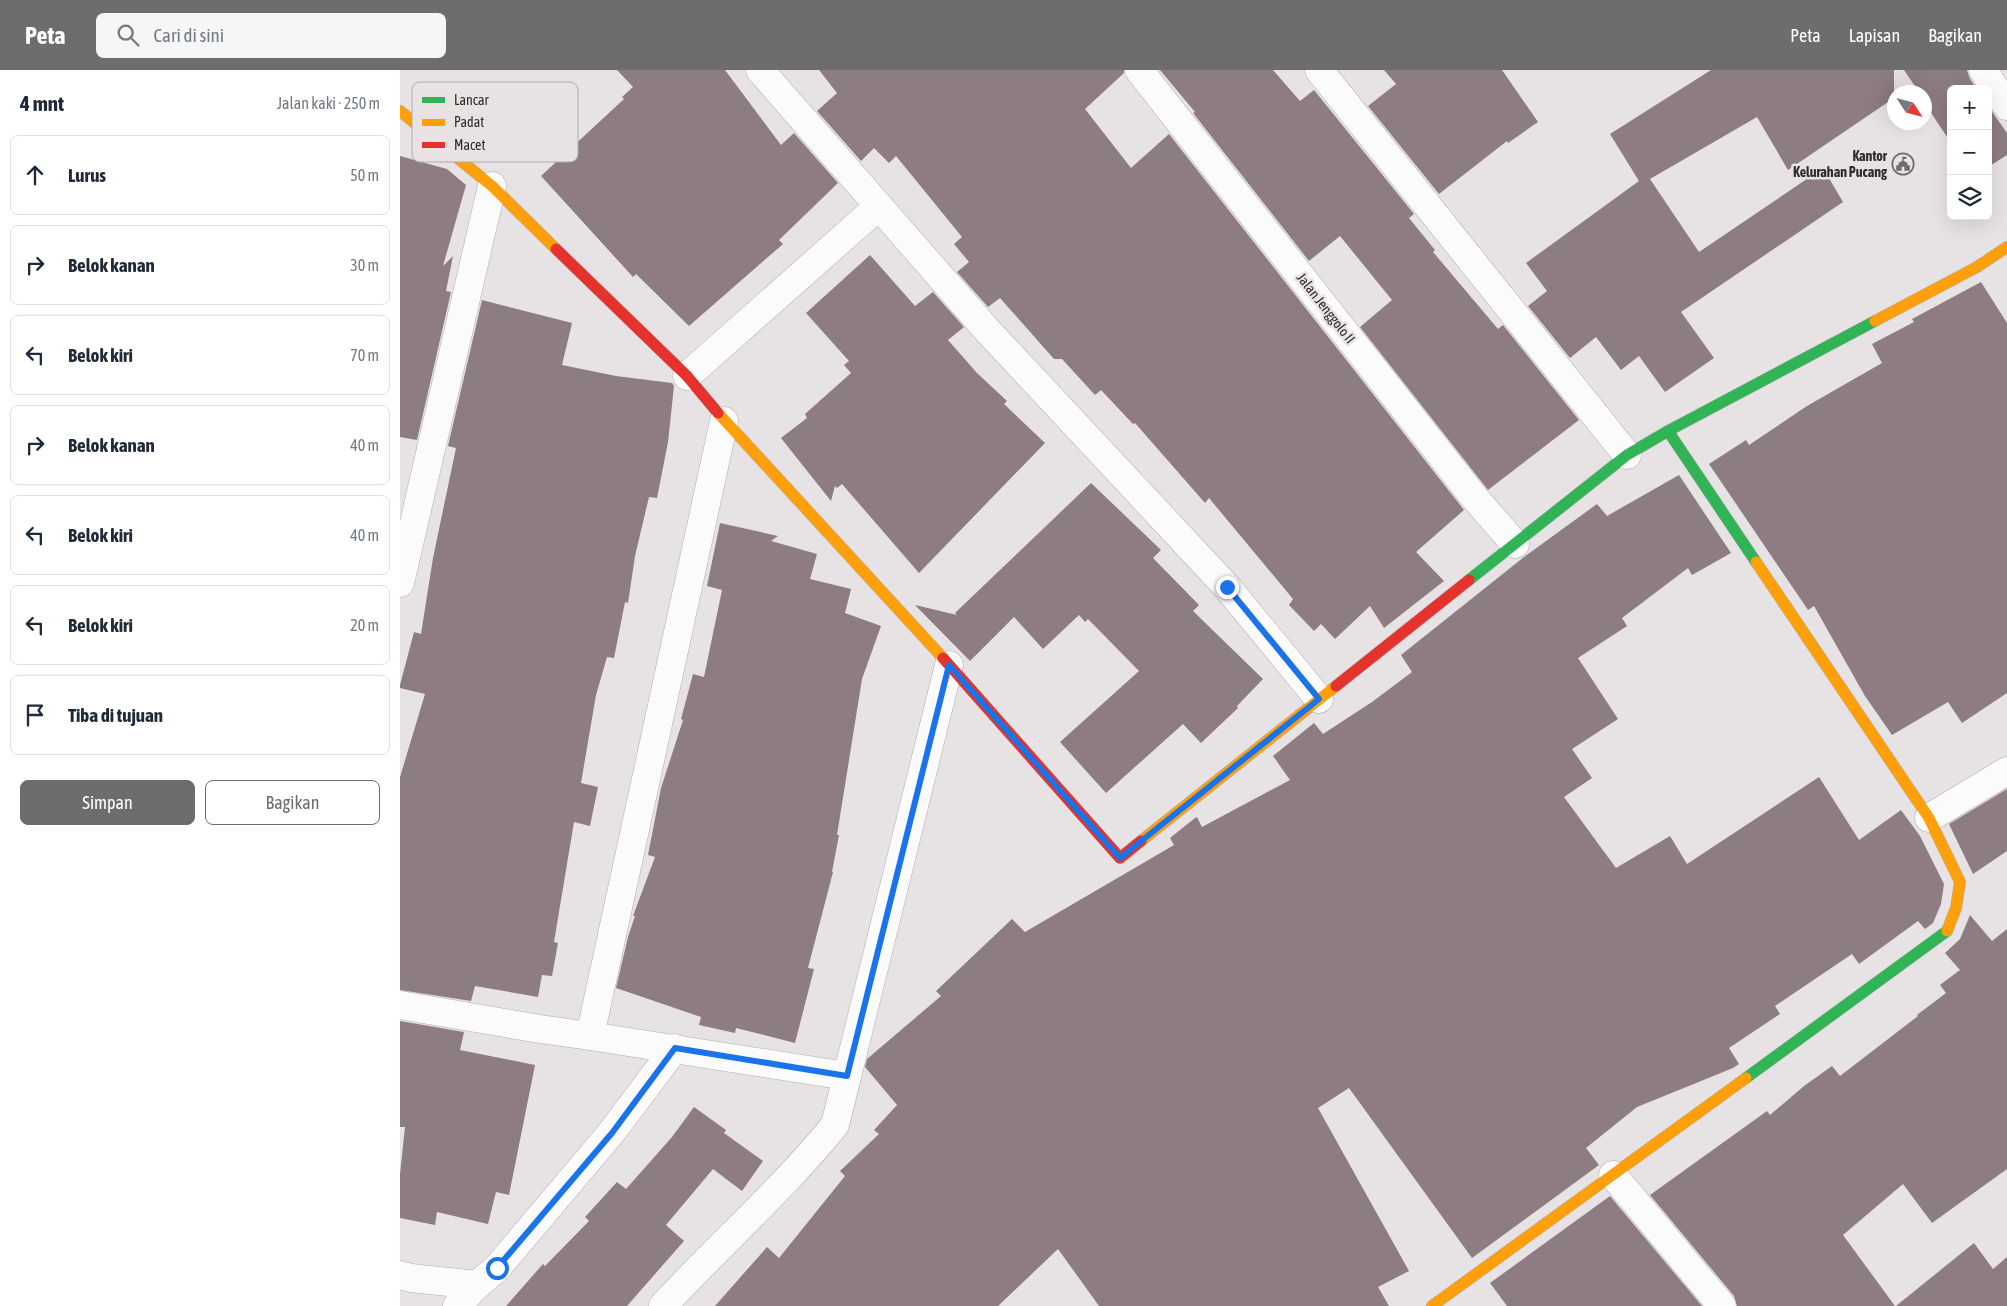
<!DOCTYPE html>
<html lang="id">
<meta charset="utf-8">
<style>
:root{--surface:#fff;--page:#f6f6f7;--text:#1f2937;--muted:#747a83;--line:#e0e1e3;--accent:#6f6c6c}
body{margin:0;font-family:"Asap Condensed",sans-serif;background:var(--page);color:var(--text)}
.controls{position:absolute;right:15px;top:15px;display:grid;overflow:hidden;border-radius:8px;box-shadow:0 5px 20px #0002}
.controls button{width:45px;height:45px;display:grid;place-items:center;padding:0;border:0;border-bottom:1px solid var(--line);background:var(--surface);color:var(--text);font:25px sans-serif}
.compass{position:absolute;left:1487px;top:15px;width:45px;height:45px;border-radius:50%;background:var(--surface);box-shadow:0 5px 20px #0002;rotate:126deg}
.stop{position:absolute;width:15px;height:15px;margin:-11px;border:4px solid #1a73e8;border-radius:50%;background:#fff}
.stop.end{background:#1a73e8;border-color:#fff;box-shadow:0 1px 5px #0008}
.list{margin:0;padding:0;list-style:none}
h2{display:flex;justify-content:space-between;align-items:center;height:65px;margin:0;padding:0 20px;font-size:21px}
h2 small{font-size:16px;font-weight:400;color:var(--muted)}
.list li{display:grid;grid-template-columns:32px 1fr auto;gap:15px;align-items:center;box-sizing:border-box;height:80px;margin:0 10px 10px;padding:0 10px;border:1px solid var(--line);border-radius:8px}
.list b{display:block;font-size:19px;white-space:nowrap}
.list em{font-size:16px;font-style:normal;color:var(--muted)}
.actions{display:flex;gap:10px;padding:15px 20px}
.actions a{flex:1;padding:11px 0;border:1px solid var(--accent);border-radius:8px;text-align:center;font-size:18px;color:var(--accent)}
.actions .main{background:var(--accent);color:#fff}
.icon{flex:none;width:28px;height:28px;fill:none;stroke:currentColor;stroke-width:2;stroke-linecap:round;stroke-linejoin:round}
.map{position:relative;flex:none;width:1607px;height:1236px;overflow:hidden}
header{display:flex;align-items:center;gap:30px;box-sizing:border-box;height:70px;padding:0 25px;background:var(--accent);color:#fff}
header strong{font-size:24px}
nav{display:flex;gap:28px;margin-inline-start:auto;font-size:18px}
.search{width:350px;height:45px;background:var(--page);display:flex;align-items:center;gap:12px;box-sizing:border-box;padding:0 18px;border-radius:8px;color:var(--muted);font-size:19px}
main{display:flex}
aside{flex:1;background:var(--surface)}
.map>svg:first-child{display:block}
.building{fill:#8d7c82}
.lines{fill:none;stroke-linecap:round;stroke-linejoin:round}
.street-casing{stroke:#afacac;stroke-width:29}
.fast-casing{stroke:#afacac;stroke-width:12}
.slow-casing{stroke:#afacac;stroke-width:12}
.jam-casing{stroke:#afacac;stroke-width:12}
.street{stroke:#fbfbfb;stroke-width:28}
.fast{stroke:#30b455;stroke-width:11}
.slow{stroke:#ff9f0a;stroke-width:11}
.jam{stroke:#e5322d;stroke-width:11}
.route{stroke:#1a73e8;stroke-width:6}
.labels{text-anchor:middle;stroke-width:5;stroke-linejoin:round;paint-order:stroke}
.poi-label{font-size:14px;font-weight:bold;fill:#2e2c2c;stroke:#e8e2e3;text-anchor:end}
.street-label{font-size:14px;fill:#2e2c2c;stroke:#e8e2e3}
.key{fill:#e8e2e3;stroke:#b0abac;stroke-width:1}
.key-label{font-size:14px;fill:#2e2c2c}
</style>
<header>
<strong>Peta</strong>
<div class="search"><svg class="icon" aria-label="search" viewBox="0 0 24 24"><circle cx="10" cy="10" r="6"/><path d="M15 15l6 6"/></svg>Cari di sini</div>
<nav><a>Peta</a><a>Lapisan</a><a>Bagikan</a></nav>
</header>
<main>
<aside>
<h2>4 mnt<small>Jalan kaki · 250 m</small></h2>
<ul class="list">
<li><svg class="icon" aria-label="ahead" viewBox="0 0 24 24"><path d="M12 20V5M6 11l6-6 6 6"/></svg><div><b>Lurus</b></div><em>50 m</em></li>
<li><svg class="icon" aria-label="right" viewBox="0 0 24 24"><path d="M7 20v-9h11M14 6l5 5-5 5"/></svg><div><b>Belok kanan</b></div><em>30 m</em></li>
<li><svg class="icon" aria-label="left" viewBox="0 0 24 24"><path d="M17 20v-9H6M10 6l-5 5 5 5"/></svg><div><b>Belok kiri</b></div><em>70 m</em></li>
<li><svg class="icon" aria-label="right" viewBox="0 0 24 24"><path d="M7 20v-9h11M14 6l5 5-5 5"/></svg><div><b>Belok kanan</b></div><em>40 m</em></li>
<li><svg class="icon" aria-label="left" viewBox="0 0 24 24"><path d="M17 20v-9H6M10 6l-5 5 5 5"/></svg><div><b>Belok kiri</b></div><em>40 m</em></li>
<li><svg class="icon" aria-label="left" viewBox="0 0 24 24"><path d="M17 20v-9H6M10 6l-5 5 5 5"/></svg><div><b>Belok kiri</b></div><em>20 m</em></li>
<li><svg class="icon" aria-label="arrive" viewBox="0 0 24 24"><path d="M6 21V4h12l-3 4 3 4H6"/></svg><div><b>Tiba di tujuan</b></div></li>
</ul>
<div class="actions"><a class="main">Simpan</a><a>Bagikan</a></div>
</aside>
<div class="map">
<svg width="1607" height="1236" viewBox="0 0 1607 1236">
<rect width="100%" height="100%" fill="#e7e3e4"/>
<g class="building">
<polygon points="217,0 325,0 381,75 394,63 438,113 379,170 383,174 289,256 236,204 233,207 141,106 224,29 222,27 233,17"/>
<polygon points="419,0 724,0 724,3 685,39 731,98 769,64 1064,440 1016,482 1044,511 984,558 970,536 935,569 921,554 914,561 889,535 893,529 809,428 805,433 735,353 733,354 701,320 695,325 662,289 654,289 600,228 588,237 557,202 569,192 554,174 562,167 496,86 489,93 474,78 461,91 417,41 437,23"/>
<polygon points="760,0 873,0 900,31 914,20 1014,144 1009,148 1035,180 1033,182 1098,259 1103,255 1179,350 1088,420 960,257 992,230 940,166 909,191 793,43 795,42"/>
<polygon points="984,0 1102,0 1138,52 1108,73 1107,71 1039,124 968,36 996,14"/>
<polygon points="1311,0 1494,0 1494,28 1388,100 1357,47 1250,109 1299,182 1423,98 1443,132 1281,242 1314,288 1265,322 1239,286 1221,300 1196,267 1170,288 1128,236 1147,221 1126,193 1239,111 1210,64"/>
<polygon points="1504,0 1567,0 1570,9 1577,19 1551,19 1551,73 1524,32 1524,22 1519,22"/>
<polygon points="1588,36 1607,63 1607,85 1588,97"/>
<polygon points="0,86 47,99 66,115 43,196 53,186 46,221 51,222 17,370 0,367"/>
<polygon points="470,185 515,236 533,222 564,257 548,270 577,303 607,331 604,334 645,373 519,503 442,414 437,418 435,416 431,431 381,368 407,348 405,344 451,303 444,295 449,291 406,243"/>
<polygon points="1581,212 1607,253 1607,623 1562,653 1548,632 1492,665 1465,626 1414,536 1408,540 1309,394 1346,370 1349,375 1407,336 1482,293 1472,274 1514,252 1512,249"/>
<polygon points="82,230 172,253 162,295 216,306 272,313 274,316 268,372 257,428 249,427 235,486 228,533 225,532 214,588 207,587 196,625 181,713 198,717 190,756 174,752 154,872 158,873 152,906 142,905 138,927 75,916 71,931 0,920 0,707 25,624 0,618 0,615 14,562 21,564 33,488 56,378 48,376"/>
<polygon points="1279,405 1331,483 1292,505 1288,498 1222,548 1227,556 1178,588 1218,649 1172,679 1192,708 1164,727 1216,798 1270,766 1287,794 1419,707 1459,770 1501,740 1520,766 1544,814 1541,834 1533,853 1525,859 1518,851 1459,894 1452,884 1375,936 1380,944 1329,978 1339,994 1333,998 1237,1037 1186,1078 1199,1095 1072,1188 949,1018 918,1038 1009,1201 978,1217 989,1236 699,1236 658,1179 598,1236 315,1236 367,1177 379,1188 445,1106 440,1101 479,1064 474,1060 497,1035 465,997 467,989 541,926 536,921 612,849 625,862 774,775 770,768 795,748 797,747 802,757 890,710 873,686 914,653 923,664 972,632 1012,602 1001,585 1124,487 1197,434 1207,446"/>
<polygon points="691,413 761,480 753,488 799,535 793,541 863,609 837,636 838,638 801,673 783,654 706,723 660,672 739,601 688,549 685,552 679,545 643,579 614,547 570,591 515,535 557,545 555,543"/>
<polygon points="320,453 378,466 371,471 417,484 410,509 451,519 445,543 481,556 462,609 437,765 439,765 432,802 433,802 408,898 414,899 395,973 336,958 335,963 299,955 301,947 216,918 228,867 235,846 233,846 255,787 248,785 261,718 283,650 281,649 293,604 304,607 322,520 307,516"/>
<polygon points="1607,719 1607,781 1573,804 1549,754"/>
<polygon points="1570,845 1592,871 1607,859 1607,1099 1532,1153 1503,1114 1443,1165 1495,1236 1337,1236 1334,1226 1250,1125 1367,1041 1370,1045 1404,1016 1432,996 1440,1006 1518,946 1517,945 1546,923 1540,915 1560,900 1545,883 1560,869"/>
<polygon points="0,951 64,962 60,980 135,995 109,1125 96,1122 88,1154 37,1142 35,1155 0,1148 0,1104 5,1057 0,1057"/>
<polygon points="294,1037 326,1060 324,1063 363,1091 342,1121 313,1099 266,1155 284,1171 227,1236 106,1236 143,1194 145,1196 189,1151 185,1147 217,1112 226,1119 272,1067"/>
<polygon points="1210,1126 1302,1236 1107,1236 1090,1213"/>
<polygon points="1574,1173 1593,1199 1607,1187 1607,1236 1496,1236"/>
</g>
<g class="lines">
<g class="street-casing">
<g id="street">
<polyline points="360,0 587,260 827,517 919,629"/>
<polyline points="739,0 1074,427 1115,474"/>
<polyline points="919,0 1227,385"/>
<polyline points="1583,0 1607,36"/>
<polyline points="287,306 479,136"/>
<polyline points="324,351 190,966 447,1006"/>
<polyline points="0,513 92,116"/>
<polyline points="1529,748 1607,701"/>
<polyline points="0,935 140,959 190,966"/>
<polyline points="1213,1105 1322,1236"/>
<polyline points="0,1205 11,1208 77,1215 97,1198 211,1063 275,978"/>
<polyline points="57,1236 77,1215"/>
<path d="M263,1236C319,1175 382,1120 435,1055L549,595"/>
</g>
</g>
<g class="fast-casing">
<g id="fast">
<polyline points="1268,361 1356,492"/>
<polyline points="1069,510 1227,385 1268,361 1475,251"/>
<polyline points="1346,1008 1547,861"/>
</g>
</g>
<g class="slow-casing">
<g id="slow">
<polyline points="0,41 92,116 156,179"/>
<polyline points="1475,251 1577,197 1607,177"/>
<polyline points="318,343 543,588"/>
<polyline points="1356,492 1529,748 1560,812 1556,838 1547,861"/>
<polyline points="741,771 936,616"/>
<polyline points="1032,1236 1346,1008"/>
</g>
</g>
<g class="jam-casing">
<g id="jam">
<polyline points="156,179 287,306 318,343"/>
<polyline points="543,588 720,788 741,771"/>
<polyline points="936,616 1069,510"/>
</g>
</g>
<use href="#street" class="street"/>
<use href="#fast" class="fast"/>
<use href="#slow" class="slow"/>
<use href="#jam" class="jam"/>
</g>
<g class="lines">
<polyline class="route" points="97,1198 212,1063 275,978 447,1006 549,595 720,788 919,629 827,517"/>
</g>
<defs>
<g id="civic-ring" transform="scale(1.125)"><circle r="9.5" fill="#e8e2e3" stroke="#6f6c6c" stroke-width="1.5"/><path d="M-.6-6.5H3V-4.5H.6V-3L4-1V1h2V6H-6V1h2V-1L-.6-3ZM-1.2 2.5V6h2.4V2.5Z" fill="#6f6c6c"/></g>
</defs>
<g fill-rule="evenodd">
<use href="#civic-ring" x="1503" y="94"/>
</g>
<g class="labels">
<g class="poi-label">
<text x="1487" y="91">Kantor<tspan x="1487" dy="16">Kelurahan Pucang</tspan></text>
</g>
<g class="street-label">
<text transform="translate(926 238) rotate(52)" y="5">Jalan Jenggolo II</text>
</g>
</g>
<rect x="12" y="12" width="166" height="80" rx="8" class="key"/>
<rect x="22" y="27" width="23" height="6" fill="#30b455"/>
<rect x="22" y="49" width="23" height="7" fill="#ff9f0a"/>
<rect x="22" y="72" width="23" height="6" fill="#e5322d"/>
<g class="key-label">
<text x="54" y="35">Lancar</text>
<text x="54" y="57">Padat</text>
<text x="54" y="80">Macet</text>
</g>
</svg>
<div class="controls">
<button>+</button>
<button>−</button>
<button><svg class="icon" aria-label="layers" viewBox="0 0 24 24"><path d="M12 4l9 5-9 5-9-5zM3 14l9 5 9-5"/></svg></button>
</div>
<svg class="compass" viewBox="-18 -18 36 36"><path d="M0-13l5 13h-10z" fill="#e53935"/><path d="M0 13l5-13h-10z" fill="#747a83"/></svg>
<div class="stop" style="left:97px;top:1198px"></div>
<div class="stop end" style="left:827px;top:517px"></div>
</div>
</main>
